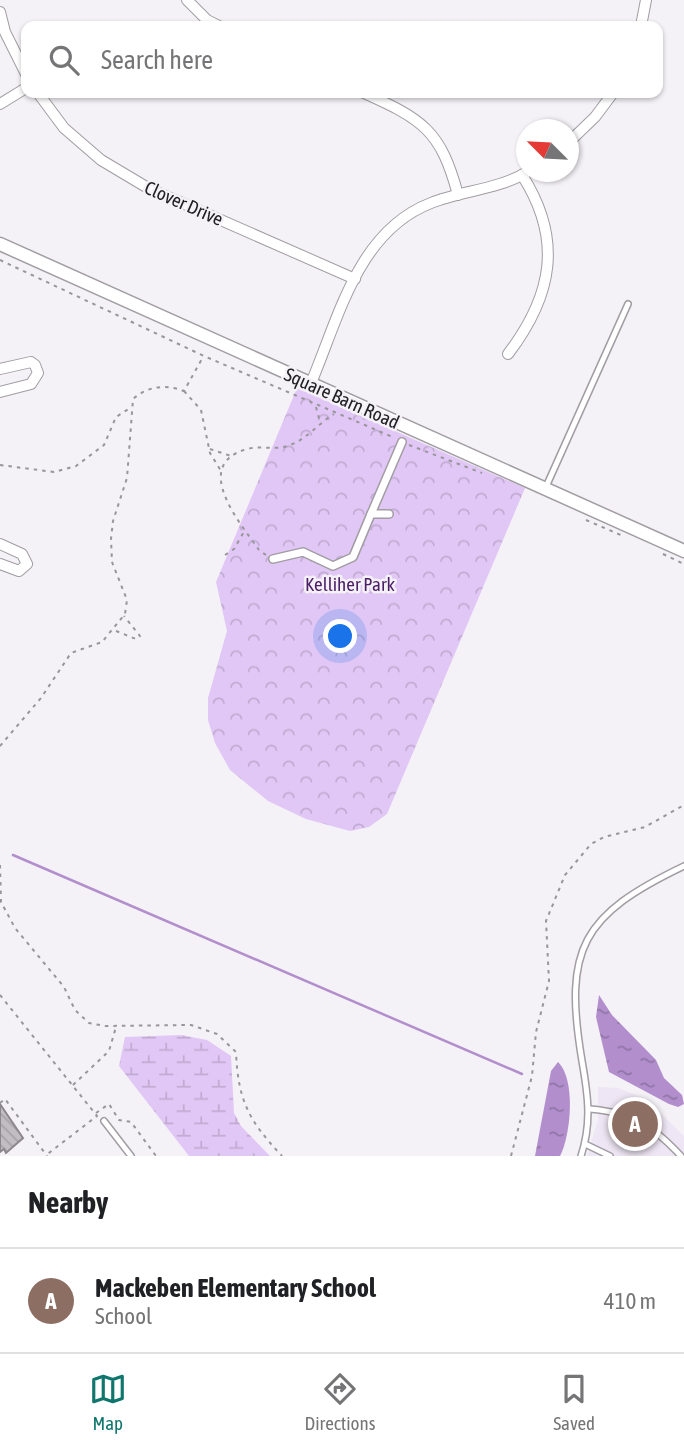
<!DOCTYPE html>
<style>
:root{--surface:#fff;--page:#f2f2f2;--text:#202124;--muted:#757577;--line:#e0e0e0;--accent:#0f766e}
body{margin:0;font-family:"Asap Condensed",sans-serif;background:var(--page);color:var(--text)}
.compass{position:absolute;left:516px;top:119px;width:63px;height:63px;border-radius:50%;background:var(--surface);box-shadow:0 2px 5px #0004;rotate:294deg}
.you{position:absolute;left:341px;top:637px;width:24px;height:24px;margin:-18px;border:5px solid #fff;border-radius:50%;background:#1a73e8;box-shadow:0 0 0 10px #1a73e833}
.badge{display:grid;place-items:center;width:46px;height:46px;border-radius:50%;background:var(--accent);color:#fff;font-size:23px;font-weight:700}
.pin{position:absolute;translate:-50% -50%;border:4px solid #fff;box-shadow:0 2px 7px #0006}
.list{margin:0;padding:0;list-style:none}
h2{display:flex;justify-content:space-between;align-items:center;height:91px;margin:0;padding:0 28px;font-size:30px}
h2 small{font-size:23px;font-weight:400;color:var(--muted)}
.list li{display:grid;grid-template-columns:46px 1fr auto;gap:21px;align-items:center;box-sizing:border-box;height:105px;padding:0 28px;border-top:2px solid var(--line)}
.list b{display:block;font-size:26px;white-space:nowrap}
.list p{margin:0;font-size:23px;white-space:nowrap;color:var(--muted)}
.list em{font-size:23px;font-style:normal;color:var(--muted)}
.icon{flex:none;width:38px;height:38px;fill:none;stroke:currentColor;stroke-width:2;stroke-linecap:round;stroke-linejoin:round}
.map{position:relative;flex:none;width:684px;height:1156px;overflow:hidden}
.search{position:absolute;background:var(--surface);box-shadow:0 2px 5px #0004;left:21px;right:21px;top:21px;height:77px;display:flex;align-items:center;gap:18px;box-sizing:border-box;padding:0 24px;border-radius:14px;color:var(--muted);font-size:26px}
.sheet{height:196px;background:var(--surface)}
nav{display:flex;justify-content:space-around;align-items:center;box-sizing:border-box;height:98px;border-top:2px solid var(--line);background:var(--surface);font-size:19px;color:var(--muted)}
nav a{display:grid;justify-items:center;gap:4px}
nav .on{color:var(--accent)}
.map>svg:first-child{display:block}
.built{fill:#eee6f4}
.wetland{fill:url(#wetland-marsh)}
.park{fill:url(#park-crowns)}
.water{fill:url(#water-ripples)}
.lines{fill:none;stroke-linecap:round;stroke-linejoin:round}
.stream{stroke:#b28fcc;stroke-width:2.5}
.building{fill:url(#building-back-hatch);stroke:#8b878d;stroke-width:2}
.service-casing{stroke:#a19da3;stroke-width:8}
.pedestrian-casing{stroke:#a19da3;stroke-width:10}
.minor-casing{stroke:#a19da3;stroke-width:12}
.tertiary-casing{stroke:#a19da3;stroke-width:15}
.path{stroke:#98969a;stroke-width:2;stroke-dasharray:3.5 5;stroke-linecap:butt}
.service{stroke:#fff;stroke-width:5}
.pedestrian{stroke:#fff;stroke-width:7}
.minor{stroke:#fff;stroke-width:10}
.tertiary{stroke:#fff;stroke-width:12}
.labels{text-anchor:middle;stroke-width:5;stroke-linejoin:round;paint-order:stroke}
.street-label{font-size:19px;fill:#212022;stroke:#f4f1f7}
.park-label{font-size:19px;fill:#4c1e67;stroke:#f4f1f7}
</style>
<div class="map">
<svg width="684" height="1156" viewBox="0 0 684 1156">
<defs>
<pattern id="wetland-marsh" width="20" height="14" patternUnits="userSpaceOnUse" patternTransform="scale(1.75)"><rect width="20" height="14" fill="#e1c7f5"/><path d="M1 5h8M5 5V1M11 12h8M15 12V8" fill="none" stroke="#c1abd2"/></pattern>
<pattern id="park-crowns" width="20" height="18" patternUnits="userSpaceOnUse" patternTransform="scale(1.75)"><rect width="20" height="18" fill="#e1c7f5"/><path d="M2 6a3 3 0 1 1 6 0M12 15a3 3 0 1 1 6 0" fill="none" stroke="#c1abd2"/></pattern>
<pattern id="water-ripples" width="26" height="14" patternUnits="userSpaceOnUse" patternTransform="scale(1.75)"><rect width="26" height="14" fill="#b28fcc"/><path d="M2 4q2-2 4 0t4 0M15 11q2-2 4 0t4 0" fill="none" stroke="#9074a5"/></pattern>
<pattern id="building-back-hatch" width="6" height="6" patternUnits="userSpaceOnUse" patternTransform="scale(1.75)"><rect width="6" height="6" fill="#c1bdc3"/><path d="M-1 5l2 2M0 0l6 6M5-1l2 2" fill="none" stroke="#a6a2a7"/></pattern>
</defs>
<rect width="100%" height="100%" fill="#f4f1f7"/>
<polygon class="built" points="598,1087 618,1088 640,1097 658,1111 684,1136 684,1156 587,1156 598,1120"/>
<polygon class="wetland" points="181,1035 207,1040 231,1056 234,1113 241,1126 270,1156 189,1156 119,1066 125,1037"/>
<polygon class="park" points="297,388 525,488 387,814 369,827 350,831 306,819 268,801 230,770 215,743 208,720 208,698 227,631 216,582"/>
<g class="water">
<polygon points="599,995 612,1015 656,1060 664,1078 682,1095 684,1104 678,1107 669,1104 609,1072 596,1017"/>
<path d="M558,1062C576,1079 571,1135 560,1156H535L551,1071Z"/>
</g>
<g class="lines">
<polyline class="stream" points="13,855 522,1074"/>
</g>
<polygon class="building" points="0,1104 23,1138 6,1153 4,1149 0,1152"/>
<g class="lines">
<g class="service-casing">
<g id="service">
<polyline points="545,489 628,304"/>
<path d="M590,1109C633,1113 651,1124 681,1156"/>
<polyline points="104,1121 131,1156"/>
<polyline points="585,1144 610,1156"/>
<path d="M581,1156C592,1123 588,1095 582,1061C563,948 582,915 684,866"/>
</g>
</g>
<g class="pedestrian-casing">
<g id="pedestrian">
<polyline points="371,514 402,442"/>
<polyline points="273,559 303,552 333,566 353,557 371,514 389,514"/>
</g>
</g>
<g class="minor-casing">
<g id="minor">
<polyline points="187,0 207,20 219,26"/>
<polyline points="0,12 5,32 26,74"/>
<polyline points="641,26 646,0"/>
<polyline points="38,93 64,128 101,160 148,188 355,279"/>
<path d="M364,93C422,119 441,130 458,195"/>
<polyline points="0,104 26,88"/>
<polyline points="568,143 595,117 613,93"/>
<path d="M508,354C553,295 563,239 522,175"/>
<polyline points="0,369 31,362 35,365 38,373 31,384 0,392"/>
<path d="M311,383C339,317 358,231 431,203C461,191 500,189 527,172"/>
<polyline points="0,544 22,554 27,564 19,571 0,564"/>
</g>
</g>
<g class="tertiary-casing">
<polyline id="tertiary" points="0,244 684,551"/>
</g>
<g class="path">
<polyline points="0,260 204,356 395,438"/>
<polyline points="184,391 201,410 210,453 221,471"/>
<polyline points="316,407 320,422"/>
<polyline points="409,445 482,473"/>
<polyline points="210,449 231,456"/>
<polyline points="0,465 54,472 76,466 104,445 116,417 130,408"/>
<polyline points="586,520 623,536"/>
<polyline points="663,554 684,564"/>
<polyline points="225,555 234,549 245,530"/>
<path d="M266,555L259,550C241,524 190,465 247,449C261,445 276,451 290,445C307,439 319,423 334,414"/>
<polyline points="116,631 136,639 140,636 124,616"/>
<path d="M0,746L41,698L71,653L102,642L125,614L127,600L112,562L111,539L113,521L127,478L133,399C148,386 165,384 184,391L203,357"/>
<path d="M0,865L1,902L15,928L64,987L75,1010L89,1023L105,1026L191,1025L217,1034L236,1052C238,1101 249,1121 282,1156"/>
<polyline points="0,995 97,1116 45,1156"/>
<polyline points="73,1085 109,1051 116,1027"/>
<polyline points="0,1103 5,1099 47,1156"/>
<polyline points="96,1113 109,1104 119,1120 131,1122 156,1156"/>
<polyline points="511,1156 532,1076 536,1032 549,981 546,921 565,875 591,844 604,837 645,827 684,805"/>
</g>
<use href="#service" class="service"/>
<use href="#pedestrian" class="pedestrian"/>
<use href="#minor" class="minor"/>
<use href="#tertiary" class="tertiary"/>
</g>
<g class="labels">
<g class="street-label">
<text transform="translate(184 203) rotate(24)" y="7">Clover Drive</text>
<text transform="translate(342 398) rotate(24)" y="7">Square Barn Road</text>
</g>
<g class="park-label">
<text x="350" y="591">Kelliher Park</text>
</g>
</g>
</svg>
<svg class="compass" viewBox="-18 -18 36 36"><path d="M0-13l5 13h-10z" fill="#e53935"/><path d="M0 13l5-13h-10z" fill="#757577"/></svg>
<div class="you"></div>
<div class="pin badge" style="left:635px;top:1124px;background:#8d6e63">A</div>
<div class="search"><svg class="icon" aria-label="search" viewBox="0 0 24 24"><circle cx="10" cy="10" r="6"/><path d="M15 15l6 6"/></svg>Search here</div>
</div>
<section class="sheet">
<h2>Nearby<small></small></h2>
<ul class="list">
<li><span class="badge" style="background:#8d6e63">A</span><div><b>Mackeben Elementary School</b><p>School</p></div><em>410 m</em></li>
</ul>
</section>
<nav>
<a class="on"><svg class="icon" aria-label="map" viewBox="0 0 24 24"><path d="M3 6l6-2 6 2 6-2v14l-6 2-6-2-6 2zM9 4v14M15 6v14"/></svg>Map</a>
<a><svg class="icon" aria-label="directions" viewBox="0 0 24 24"><path d="M12 3l9 9-9 9-9-9zM9 14v-3h6M13 9l2 2-2 2"/></svg>Directions</a>
<a><svg class="icon" aria-label="saved" viewBox="0 0 24 24"><path d="M7 4h10v16l-5-4-5 4z"/></svg>Saved</a>
</nav>
